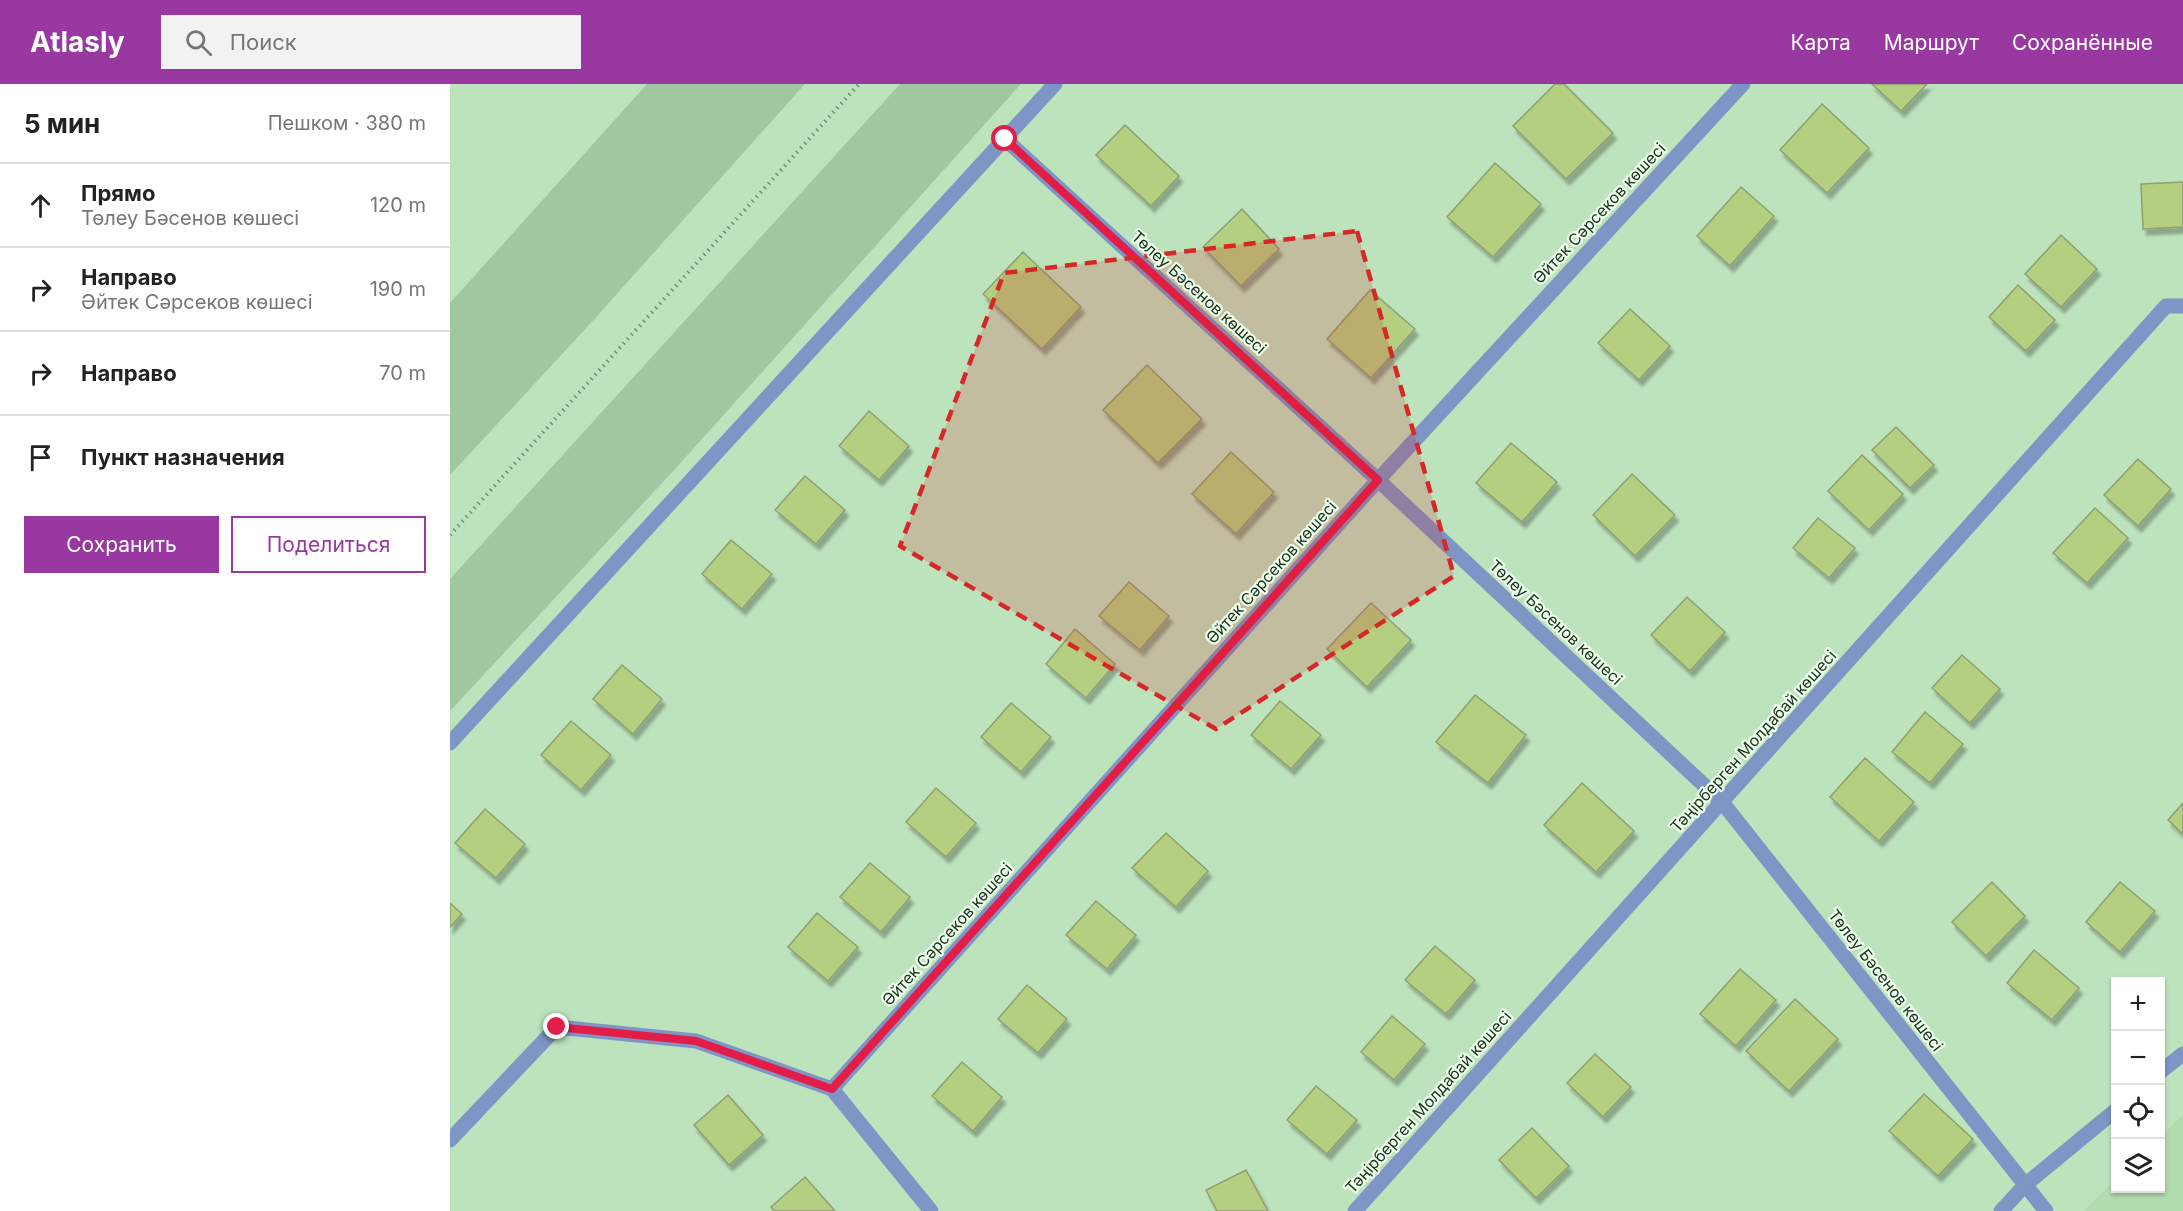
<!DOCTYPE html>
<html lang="ru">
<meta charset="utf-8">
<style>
:root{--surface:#fff;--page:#f2f2f2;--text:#222;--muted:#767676;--line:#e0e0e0;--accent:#9838a0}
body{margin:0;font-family:Inter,sans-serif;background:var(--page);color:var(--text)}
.controls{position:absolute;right:18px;bottom:18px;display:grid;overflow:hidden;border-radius:0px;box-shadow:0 2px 4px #0004}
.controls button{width:54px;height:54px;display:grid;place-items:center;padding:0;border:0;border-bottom:2px solid var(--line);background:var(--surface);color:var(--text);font:30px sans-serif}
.stop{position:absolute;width:18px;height:18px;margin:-14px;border:4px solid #e11d48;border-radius:50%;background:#fff}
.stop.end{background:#e11d48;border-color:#fff;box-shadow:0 2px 6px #0008}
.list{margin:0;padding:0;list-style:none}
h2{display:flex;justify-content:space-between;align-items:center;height:78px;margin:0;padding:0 24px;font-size:26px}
h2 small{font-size:20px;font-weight:400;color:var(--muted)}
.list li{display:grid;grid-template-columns:39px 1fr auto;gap:18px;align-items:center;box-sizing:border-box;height:84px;padding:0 24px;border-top:2px solid var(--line)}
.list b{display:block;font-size:22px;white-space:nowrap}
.list p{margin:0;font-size:20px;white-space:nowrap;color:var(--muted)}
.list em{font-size:20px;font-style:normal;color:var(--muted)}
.actions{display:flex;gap:12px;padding:18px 24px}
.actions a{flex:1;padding:14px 0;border:2px solid var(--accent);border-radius:0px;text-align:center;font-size:21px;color:var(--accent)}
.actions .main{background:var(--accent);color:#fff}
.icon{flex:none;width:33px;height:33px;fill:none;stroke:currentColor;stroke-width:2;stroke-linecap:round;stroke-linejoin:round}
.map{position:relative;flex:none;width:1733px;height:1127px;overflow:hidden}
header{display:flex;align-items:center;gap:36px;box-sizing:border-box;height:84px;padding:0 30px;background:var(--accent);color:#fff}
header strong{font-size:28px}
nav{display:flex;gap:33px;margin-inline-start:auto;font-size:21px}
.search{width:420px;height:54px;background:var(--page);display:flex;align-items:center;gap:15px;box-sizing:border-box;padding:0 21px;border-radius:0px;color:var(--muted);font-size:22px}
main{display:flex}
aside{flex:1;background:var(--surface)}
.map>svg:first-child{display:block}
.built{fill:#b0dcaf}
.green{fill:#a1c7a0}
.building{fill:#b4cf80;stroke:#8f9f72;stroke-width:1.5;filter:url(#shadow)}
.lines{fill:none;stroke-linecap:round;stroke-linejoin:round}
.path{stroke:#748f74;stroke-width:4;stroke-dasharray:1.5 4.5;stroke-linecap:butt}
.service{stroke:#7e95c5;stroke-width:15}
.minor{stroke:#7e95c5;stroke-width:15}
.route{stroke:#e11d48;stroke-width:8}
.marked{fill:#d62828;fill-opacity:0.2;stroke:#d62828;stroke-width:4.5;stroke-dasharray:12 8;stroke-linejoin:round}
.labels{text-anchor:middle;stroke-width:4.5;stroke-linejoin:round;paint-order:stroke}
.street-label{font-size:16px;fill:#1e2d1e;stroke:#ebffeb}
</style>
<header>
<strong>Atlasly</strong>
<div class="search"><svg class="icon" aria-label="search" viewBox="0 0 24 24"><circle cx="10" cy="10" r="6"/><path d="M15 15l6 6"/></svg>Поиск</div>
<nav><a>Карта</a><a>Маршрут</a><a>Сохранённые</a></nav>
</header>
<main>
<aside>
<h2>5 мин<small>Пешком · 380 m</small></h2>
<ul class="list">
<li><svg class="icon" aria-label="ahead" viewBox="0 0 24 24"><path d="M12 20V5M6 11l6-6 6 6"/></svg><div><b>Прямо</b><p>Төлеу Бәсенов көшесі</p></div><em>120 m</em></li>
<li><svg class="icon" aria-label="right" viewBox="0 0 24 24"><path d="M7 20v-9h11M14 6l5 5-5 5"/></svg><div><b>Направо</b><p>Әйтек Сәрсеков көшесі</p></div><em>190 m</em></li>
<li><svg class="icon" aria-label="right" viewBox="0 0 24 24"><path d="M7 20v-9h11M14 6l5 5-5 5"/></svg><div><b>Направо</b></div><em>70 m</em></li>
<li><svg class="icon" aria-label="arrive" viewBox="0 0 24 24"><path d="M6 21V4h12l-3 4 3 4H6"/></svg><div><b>Пункт назначения</b></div></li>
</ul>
<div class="actions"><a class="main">Сохранить</a><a>Поделиться</a></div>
</aside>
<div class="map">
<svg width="1733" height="1127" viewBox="0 0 1733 1127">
<defs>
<filter id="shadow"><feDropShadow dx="3.5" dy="6" stdDeviation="1.5" flood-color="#0004"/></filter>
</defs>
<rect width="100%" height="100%" fill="#bde3bd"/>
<polygon class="built" points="1733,1030 1733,1127 1634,1127 1665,1096 1666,1104 1710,1104 1711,1052"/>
<g class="green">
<polygon points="197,0 355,0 139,241 0,391 0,219"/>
<polygon points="450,0 571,0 225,385 0,627 0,495"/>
</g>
<g class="building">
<polygon points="1105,0 1114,0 1163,49 1116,95 1063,42"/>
<polygon points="1422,0 1477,0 1451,27"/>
<polygon points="1372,20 1419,64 1377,109 1330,66"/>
<polygon points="675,41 729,92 701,122 646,71"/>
<polygon points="1045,79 1091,120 1043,173 997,133"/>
<polygon points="1733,98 1733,143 1693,145 1691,100"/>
<polygon points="1291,103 1324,132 1280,182 1247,152"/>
<polygon points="792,125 829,165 791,202 753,163"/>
<polygon points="1611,151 1647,185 1611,223 1575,190"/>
<polygon points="573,168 631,223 592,265 533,210"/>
<polygon points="1568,201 1605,236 1576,267 1539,233"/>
<polygon points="920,206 965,245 921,294 877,255"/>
<polygon points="1180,225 1220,262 1189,296 1148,259"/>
<polygon points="697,281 752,335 708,379 653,326"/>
<polygon points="419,327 459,362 429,396 389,362"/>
<polygon points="1446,343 1484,381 1460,404 1422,366"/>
<polygon points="1061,359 1107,398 1072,438 1026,399"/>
<polygon points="781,368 824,408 786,450 742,410"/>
<polygon points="1412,371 1453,410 1419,446 1378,407"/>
<polygon points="1688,375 1721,405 1688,442 1654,411"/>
<polygon points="1182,390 1225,431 1185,472 1143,431"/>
<polygon points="355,392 395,426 366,460 325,426"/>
<polygon points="1645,424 1678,454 1637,499 1603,469"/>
<polygon points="1368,434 1405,464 1379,494 1343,464"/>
<polygon points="281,456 322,490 292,525 252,490"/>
<polygon points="679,498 719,532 690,566 649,532"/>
<polygon points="1237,513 1275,548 1240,587 1201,551"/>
<polygon points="921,519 961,556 917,603 877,565"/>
<polygon points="625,545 665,580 636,614 596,580"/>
<polygon points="1512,571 1550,605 1520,639 1482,604"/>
<polygon points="172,581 212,615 183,650 143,615"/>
<polygon points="1025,611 1076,651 1038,699 986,658"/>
<polygon points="830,617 871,651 841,685 801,651"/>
<polygon points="561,619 601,653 571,688 531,653"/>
<polygon points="1475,628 1513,660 1480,699 1442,668"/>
<polygon points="121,637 161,671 131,706 91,671"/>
<polygon points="1415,674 1464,718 1429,757 1380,713"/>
<polygon points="1132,699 1184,747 1146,788 1094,741"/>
<polygon points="486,704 526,739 496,773 456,738"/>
<polygon points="1733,719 1733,750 1718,736"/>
<polygon points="35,725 75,760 46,794 5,759"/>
<polygon points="716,749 758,787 726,823 682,784"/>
<polygon points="420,779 460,813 431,848 390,813"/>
<polygon points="1542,798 1575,832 1536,872 1502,838"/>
<polygon points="1670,798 1705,827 1670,868 1636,838"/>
<polygon points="646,817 686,851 657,885 616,851"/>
<polygon points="0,819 12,830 0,843"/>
<polygon points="367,829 408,863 378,897 338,863"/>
<polygon points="985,862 1025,896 996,930 955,896"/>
<polygon points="1584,866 1629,904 1602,936 1557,899"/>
<polygon points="1290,885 1326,916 1286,962 1250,930"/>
<polygon points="577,901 617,935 588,969 548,935"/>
<polygon points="1345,915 1388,955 1339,1007 1296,967"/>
<polygon points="942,932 975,960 944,996 911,968"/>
<polygon points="1145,970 1181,1003 1153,1033 1117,999"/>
<polygon points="512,978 552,1013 523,1047 482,1012"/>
<polygon points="866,1002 907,1036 877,1070 837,1036"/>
<polygon points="1474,1010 1523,1055 1488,1092 1439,1047"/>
<polygon points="278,1011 313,1051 279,1081 244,1041"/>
<polygon points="1082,1044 1119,1082 1086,1114 1049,1076"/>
<polygon points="796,1086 818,1127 767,1127 756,1106"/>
<polygon points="355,1093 385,1127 324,1127 321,1123"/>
</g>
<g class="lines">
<polyline class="path" points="0,451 409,0"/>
<polyline class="service" points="0,1056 107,943 246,957 382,1005"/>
<g class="minor">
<polyline points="555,55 928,396 1272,718 1596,1127"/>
<polyline points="0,659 605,0"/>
<polyline points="1710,988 1733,970"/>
<polyline points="481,1127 382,1005 928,396 1293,0"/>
<polyline points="905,1127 1716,222 1733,222"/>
<polyline points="1551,1127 1575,1101 1666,1026"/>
</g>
</g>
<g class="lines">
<polyline class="route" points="107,943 246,957 382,1005 928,396 555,55"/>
</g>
<path class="marked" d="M907,147L1004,492L766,645L450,462L554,189Z"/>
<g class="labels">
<g class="street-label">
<text transform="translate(1149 129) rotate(-47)" y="6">Әйтек Сәрсеков көшесі</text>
<text transform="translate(749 208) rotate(42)" y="6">Төлеу Бәсенов көшесі</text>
<text transform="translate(821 488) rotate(-48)" y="6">Әйтек Сәрсеков көшесі</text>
<text transform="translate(1106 538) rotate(43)" y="6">Төлеу Бәсенов көшесі</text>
<text transform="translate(1303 657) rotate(-48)" y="6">Тәңірберген Молдабай көшесі</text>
<text transform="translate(497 850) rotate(-48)" y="6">Әйтек Сәрсеков көшесі</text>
<text transform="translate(1436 896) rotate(52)" y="6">Төлеу Бәсенов көшесі</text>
<text transform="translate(978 1018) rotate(-48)" y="6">Тәңірберген Молдабай көшесі</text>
</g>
</g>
</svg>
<div class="controls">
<button>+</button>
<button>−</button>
<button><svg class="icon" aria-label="locate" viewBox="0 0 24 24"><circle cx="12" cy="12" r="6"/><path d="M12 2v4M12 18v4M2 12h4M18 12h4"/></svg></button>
<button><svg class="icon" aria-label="layers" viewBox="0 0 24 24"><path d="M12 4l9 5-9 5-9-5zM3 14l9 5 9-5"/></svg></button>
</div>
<div class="stop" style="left:555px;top:55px"></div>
<div class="stop end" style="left:107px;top:943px"></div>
</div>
</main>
